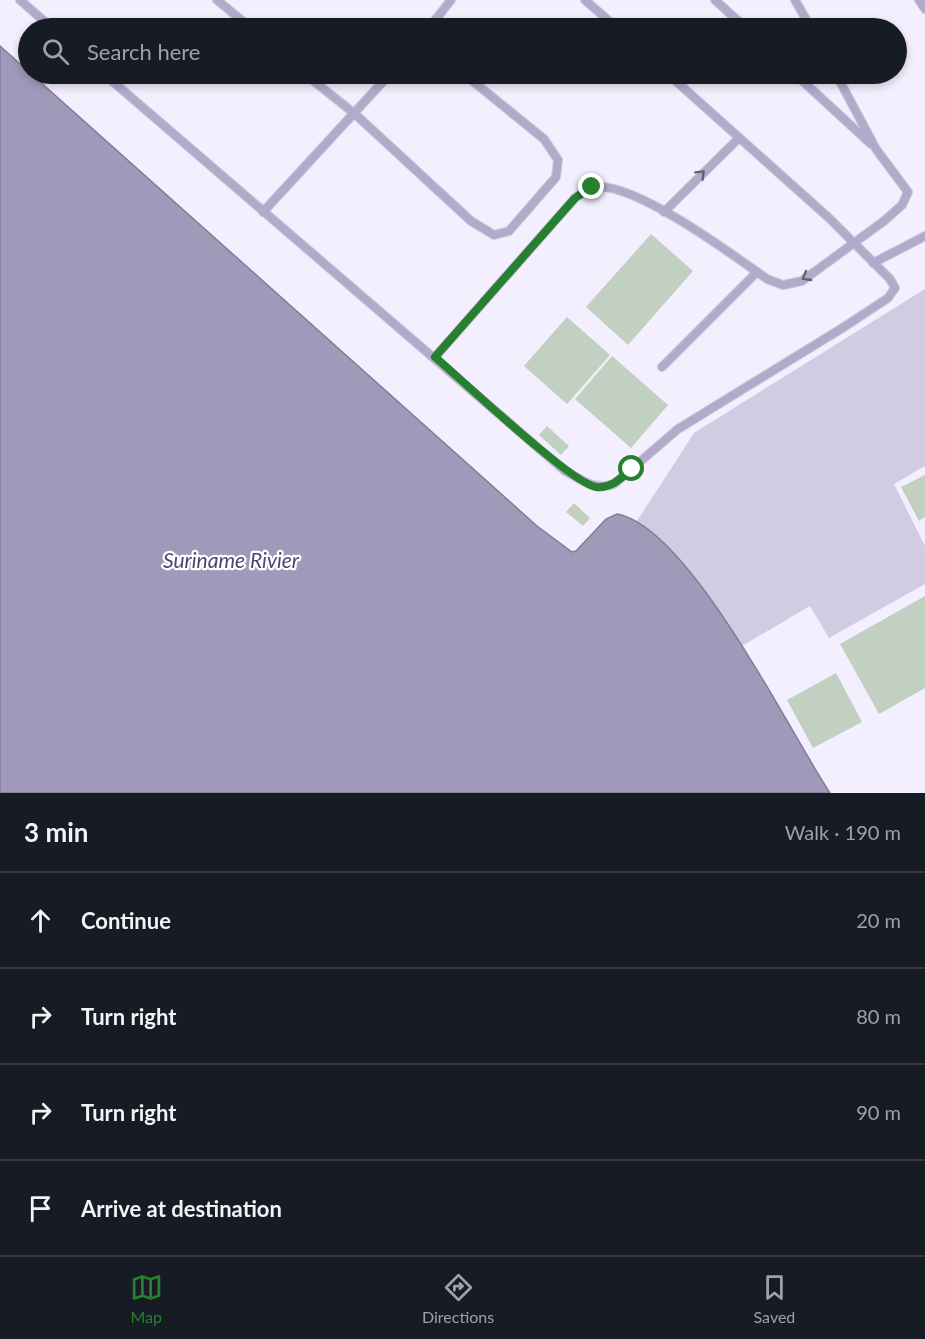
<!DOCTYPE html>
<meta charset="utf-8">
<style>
:root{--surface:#171b24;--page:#20242c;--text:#f1f3f6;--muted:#9ea1a6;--line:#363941;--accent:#268030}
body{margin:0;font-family:Lato,sans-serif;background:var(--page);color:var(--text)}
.stop{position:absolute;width:18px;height:18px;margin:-14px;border:4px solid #268030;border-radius:50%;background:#fff}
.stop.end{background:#268030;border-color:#fff;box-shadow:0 2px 6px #0008}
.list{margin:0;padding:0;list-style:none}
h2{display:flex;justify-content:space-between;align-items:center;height:78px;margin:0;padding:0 24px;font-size:26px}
h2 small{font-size:20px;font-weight:400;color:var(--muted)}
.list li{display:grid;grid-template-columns:39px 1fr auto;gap:18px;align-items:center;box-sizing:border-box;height:96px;padding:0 24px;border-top:2px solid var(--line)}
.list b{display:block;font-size:22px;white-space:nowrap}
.list em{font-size:20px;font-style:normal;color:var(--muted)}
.icon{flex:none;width:33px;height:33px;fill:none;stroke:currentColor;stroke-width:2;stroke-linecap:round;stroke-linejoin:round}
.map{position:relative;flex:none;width:925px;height:793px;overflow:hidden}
.search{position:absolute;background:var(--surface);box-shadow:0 3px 9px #0003;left:18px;right:18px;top:18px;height:66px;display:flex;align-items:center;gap:15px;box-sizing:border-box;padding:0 21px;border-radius:33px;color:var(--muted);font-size:22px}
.sheet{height:462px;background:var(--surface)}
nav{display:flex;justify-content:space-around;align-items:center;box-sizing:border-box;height:84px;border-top:2px solid var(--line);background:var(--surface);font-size:16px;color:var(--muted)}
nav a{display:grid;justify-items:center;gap:3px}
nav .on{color:var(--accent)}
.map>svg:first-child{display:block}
.green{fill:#d1cce2}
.water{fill:#a199b9;stroke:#837c95;stroke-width:1.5}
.building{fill:#c1d0c1}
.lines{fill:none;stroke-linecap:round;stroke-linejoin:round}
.lane-casing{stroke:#cecbd9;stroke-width:10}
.lane{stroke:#b2aacb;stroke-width:8}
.oneway{stroke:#656172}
.route{stroke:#268030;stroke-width:8}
.labels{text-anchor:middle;stroke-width:4.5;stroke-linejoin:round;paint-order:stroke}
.water-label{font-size:21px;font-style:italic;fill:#514371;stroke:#fff}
</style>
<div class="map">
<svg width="925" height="793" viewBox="0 0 925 793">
<rect width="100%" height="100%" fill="#f3efff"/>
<path class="green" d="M925,289V466L894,484L925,546V584L829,638L810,606L742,646C713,599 679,558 637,521L694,433Z"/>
<path class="water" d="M0,46L537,526L572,552L576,551L606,519L617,514C689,527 789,731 830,793H0Z"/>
<g class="building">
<polygon points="651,234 693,271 628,345 586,307"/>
<polygon points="567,317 610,355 567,404 524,366"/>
<polygon points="612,356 668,405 631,448 575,399"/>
<polygon points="547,426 569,446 561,455 539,435"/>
<polygon points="925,475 925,517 919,521 901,487"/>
<polygon points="574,503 590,518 583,526 566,512"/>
<polygon points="925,596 925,688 879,714 840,644"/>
<polygon points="836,673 862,722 813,748 787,700"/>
</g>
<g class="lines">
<g class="lane-casing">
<g id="lane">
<polyline points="20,0 52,28"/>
<polyline points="217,0 251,28"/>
<polyline points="585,0 617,28"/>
<polyline points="715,0 746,28"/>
<polyline points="795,0 811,28"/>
<polyline points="919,0 925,9"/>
<polyline points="429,28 451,0"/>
<path d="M104,74L565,471C582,480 595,491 614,484L678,429L844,327L888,298L895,288L890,279L829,218L668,74"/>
<polyline points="305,74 355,114 471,221 494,235 509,231 556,177 558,160 544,139 464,74"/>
<polyline points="795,74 871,144"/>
<polyline points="263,212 390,74"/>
<polyline points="664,212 739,138"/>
<polyline points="873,263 925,236"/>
<path d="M435,357L575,198C581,194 588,188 595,187C635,182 733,255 767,279L783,285L802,281L884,221L902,205L908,192L876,149L836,74"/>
<polyline points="662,367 757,272"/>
</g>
</g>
<use href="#lane" class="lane"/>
</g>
<defs><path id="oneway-chevron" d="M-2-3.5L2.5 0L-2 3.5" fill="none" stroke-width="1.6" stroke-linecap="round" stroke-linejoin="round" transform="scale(1.5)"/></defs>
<g class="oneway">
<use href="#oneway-chevron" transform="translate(701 174) rotate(-45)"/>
<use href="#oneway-chevron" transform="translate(806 277) rotate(150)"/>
</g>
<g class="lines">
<path class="route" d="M592,187L575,198L435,357C461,379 572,484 596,487C611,489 621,478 632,469"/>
</g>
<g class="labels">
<g class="water-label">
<text x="231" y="568">Suriname Rivier</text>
</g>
</g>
</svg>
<div class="stop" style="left:632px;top:469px"></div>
<div class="stop end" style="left:592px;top:187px"></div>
<div class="search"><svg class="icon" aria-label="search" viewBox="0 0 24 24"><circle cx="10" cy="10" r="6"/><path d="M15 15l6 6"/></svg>Search here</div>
</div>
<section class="sheet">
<h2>3 min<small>Walk · 190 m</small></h2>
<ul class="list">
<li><svg class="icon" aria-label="ahead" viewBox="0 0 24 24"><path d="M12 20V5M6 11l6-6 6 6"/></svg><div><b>Continue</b></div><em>20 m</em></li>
<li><svg class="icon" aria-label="right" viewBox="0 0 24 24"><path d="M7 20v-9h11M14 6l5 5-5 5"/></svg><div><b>Turn right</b></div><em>80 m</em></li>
<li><svg class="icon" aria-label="right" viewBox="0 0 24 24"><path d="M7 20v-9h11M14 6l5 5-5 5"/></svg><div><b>Turn right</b></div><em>90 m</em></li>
<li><svg class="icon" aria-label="arrive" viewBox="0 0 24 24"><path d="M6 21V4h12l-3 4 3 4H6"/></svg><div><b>Arrive at destination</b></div></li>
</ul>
</section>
<nav>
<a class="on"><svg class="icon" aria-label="map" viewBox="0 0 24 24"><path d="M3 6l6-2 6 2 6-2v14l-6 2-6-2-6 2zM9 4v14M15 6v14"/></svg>Map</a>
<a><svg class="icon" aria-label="directions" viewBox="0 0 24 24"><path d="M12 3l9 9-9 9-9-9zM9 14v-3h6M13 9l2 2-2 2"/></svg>Directions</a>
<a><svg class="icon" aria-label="saved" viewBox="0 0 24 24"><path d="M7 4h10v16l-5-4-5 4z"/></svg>Saved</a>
</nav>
